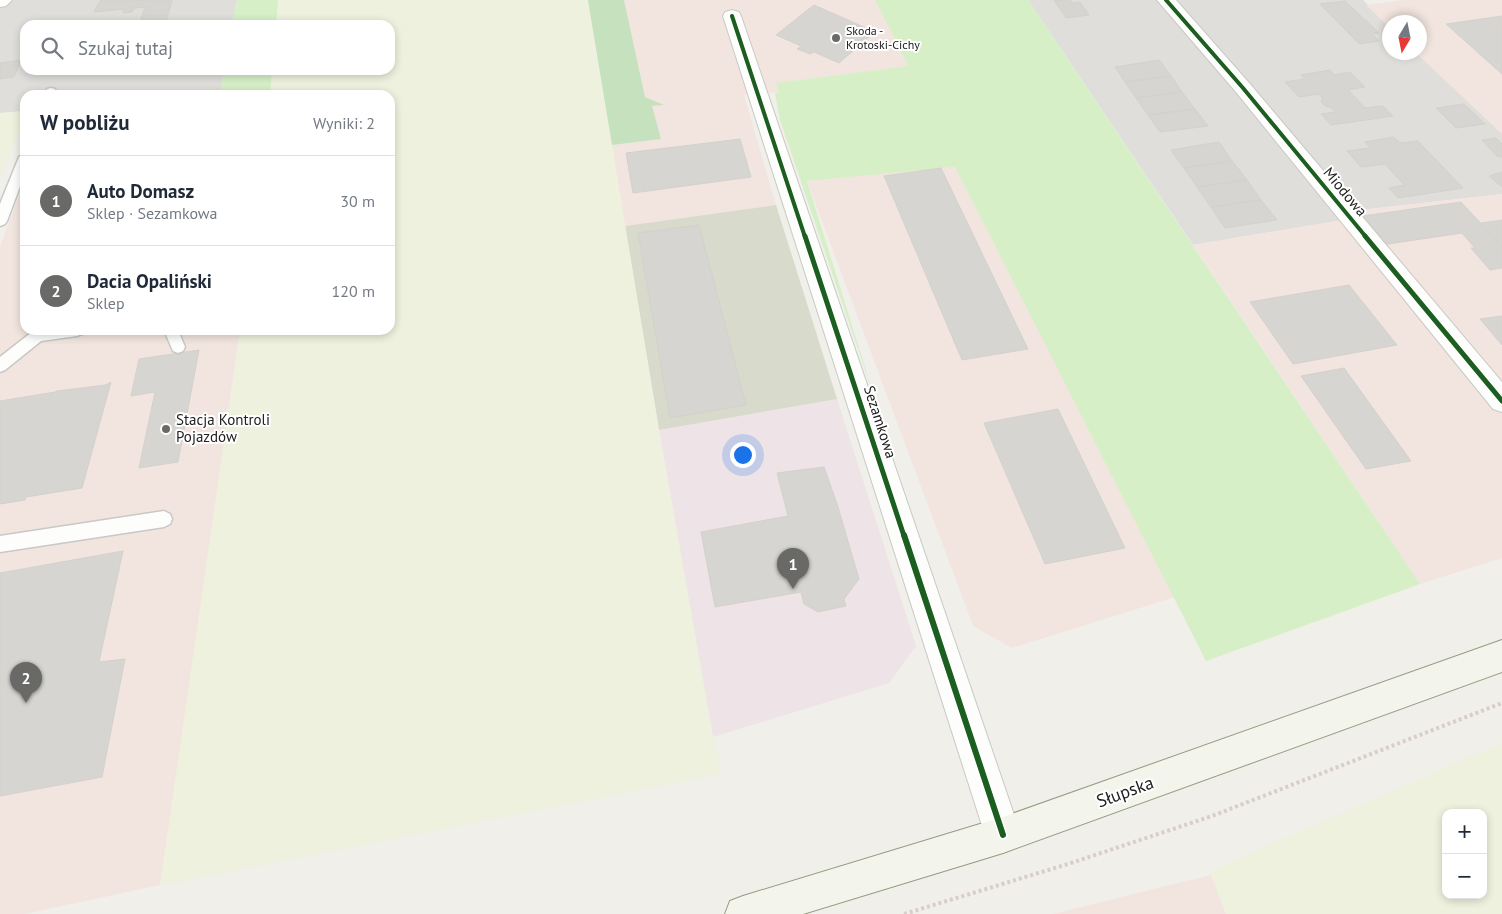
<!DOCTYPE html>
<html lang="pl">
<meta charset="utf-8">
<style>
:root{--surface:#fff;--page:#f2f2f3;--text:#1f2937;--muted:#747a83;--line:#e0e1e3;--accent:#696967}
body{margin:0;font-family:"PT Sans",sans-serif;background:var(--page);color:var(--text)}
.controls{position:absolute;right:15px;bottom:15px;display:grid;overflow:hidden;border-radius:10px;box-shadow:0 2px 8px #0003}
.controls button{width:45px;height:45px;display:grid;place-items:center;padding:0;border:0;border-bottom:1px solid var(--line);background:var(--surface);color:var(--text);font:25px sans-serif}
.compass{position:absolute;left:1382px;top:15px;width:45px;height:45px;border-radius:50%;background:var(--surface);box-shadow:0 2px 8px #0003;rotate:190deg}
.you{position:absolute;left:742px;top:454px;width:18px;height:18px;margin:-12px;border:4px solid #fff;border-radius:50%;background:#1a73e8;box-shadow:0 0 0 8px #1a73e833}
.badge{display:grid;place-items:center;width:32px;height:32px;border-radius:50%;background:var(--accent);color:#fff;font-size:16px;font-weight:700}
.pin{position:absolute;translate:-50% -41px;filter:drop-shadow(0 1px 2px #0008)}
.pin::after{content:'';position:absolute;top:26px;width:18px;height:15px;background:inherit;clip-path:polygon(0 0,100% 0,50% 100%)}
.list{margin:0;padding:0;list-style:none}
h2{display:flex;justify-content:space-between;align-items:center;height:65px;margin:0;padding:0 20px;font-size:21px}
h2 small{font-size:16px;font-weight:400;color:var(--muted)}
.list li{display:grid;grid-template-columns:32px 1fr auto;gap:15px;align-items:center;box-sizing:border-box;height:90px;padding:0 20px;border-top:1px solid var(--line)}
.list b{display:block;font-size:19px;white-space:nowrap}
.list p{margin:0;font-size:16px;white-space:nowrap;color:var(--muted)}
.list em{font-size:16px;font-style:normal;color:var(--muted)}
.icon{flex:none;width:28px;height:28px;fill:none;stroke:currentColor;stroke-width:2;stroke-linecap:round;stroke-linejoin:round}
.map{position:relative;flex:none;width:1502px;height:914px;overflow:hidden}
.search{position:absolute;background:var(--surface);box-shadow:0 2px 8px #0003;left:20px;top:20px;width:375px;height:55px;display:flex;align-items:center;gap:12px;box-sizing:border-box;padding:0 18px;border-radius:15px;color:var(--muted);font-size:19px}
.panel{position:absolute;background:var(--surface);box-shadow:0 2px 8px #0003;left:20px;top:90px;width:375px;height:245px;border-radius:15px}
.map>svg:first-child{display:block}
.residential{fill:#dfdedb}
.commercial{fill:#f2e5df}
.industrial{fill:#eee3e7}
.construction{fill:#d8dacb}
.farmland{fill:#edf1dd;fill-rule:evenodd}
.grass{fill:#d6efc7}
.forest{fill:#c5e1bd}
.building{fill:#d7d5d1;stroke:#d3d1cb}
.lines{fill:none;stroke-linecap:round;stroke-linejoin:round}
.lane-casing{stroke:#c8c8c6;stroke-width:3}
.street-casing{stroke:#c8c8c6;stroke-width:2}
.secondary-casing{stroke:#959b80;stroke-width:2}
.path{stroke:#d9cdc8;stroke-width:4;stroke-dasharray:3 3;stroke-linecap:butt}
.lane{fill:#fdfdfc;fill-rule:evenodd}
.street{fill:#fdfdfc;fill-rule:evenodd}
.secondary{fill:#f3f5ec;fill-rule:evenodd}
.cycleway-far2-casing{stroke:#fff;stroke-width:6}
.cycleway-far1-casing{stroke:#fff;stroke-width:8}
.cycleway-casing{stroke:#fff;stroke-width:9}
.cycleway-far2{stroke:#1b5e20;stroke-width:4}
.cycleway-far1{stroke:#1b5e20;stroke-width:5}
.cycleway{stroke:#1b5e20;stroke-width:6}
.poi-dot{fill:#696967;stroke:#fff;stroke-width:2}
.labels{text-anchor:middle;stroke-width:4;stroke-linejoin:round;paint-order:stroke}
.far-poi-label{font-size:12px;fill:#212121;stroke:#fff;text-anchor:start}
.street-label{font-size:15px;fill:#212121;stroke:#fff}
.poi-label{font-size:15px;fill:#212121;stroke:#fff;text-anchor:start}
.near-street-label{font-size:18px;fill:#212121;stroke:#fff}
</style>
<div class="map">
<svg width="1502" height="914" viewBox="0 0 1502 914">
<rect width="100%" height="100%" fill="#f0efea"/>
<g class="residential">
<polygon points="14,0 237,0 232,25 25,25 25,70 224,70 220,95 25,95 25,111 0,113 0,8"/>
<polygon points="1028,0 1159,0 1343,220 1193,245"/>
<polygon points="1176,0 1363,0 1389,25 1390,52 1418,53 1502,134 1502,194 1352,211"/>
</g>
<g class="commercial">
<polygon points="624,0 875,0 908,66 777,83 779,92 744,95 776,205 625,226 612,145 660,139 652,106 663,105 645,97"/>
<polygon points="1403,0 1502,0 1502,134 1416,53 1420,52 1420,22 1390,22 1389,27 1366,5"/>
<polygon points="955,167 1175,597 1012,648 973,626 807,181"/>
<polygon points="25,192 25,330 240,330 223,447 442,829 160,885 25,914 0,914 0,246 20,193"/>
<polygon points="1502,194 1502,558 1420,584 1193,245 1343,220 1352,211"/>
<polygon points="1211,875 1226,914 1053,914"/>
</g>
<polygon class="industrial" points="837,399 916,646 889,683 713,737 659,430"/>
<polygon class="construction" points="776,205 837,399 659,430 625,226"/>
<g class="farmland">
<polygon points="278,0 588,0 659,430 713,737 722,774 160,885 240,330 390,330 390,95 270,95 272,70 390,70 390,25 276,25"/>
<polygon points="25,111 25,115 0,178 0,113"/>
<path d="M1502,743V914H1226L1211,875L1214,869ZM1446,813H1483V895H1446Z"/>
</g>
<g class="grass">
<polygon points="237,0 278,0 276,25 232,25"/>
<polygon points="875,0 1028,0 1420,584 1206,661 955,167 807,181 873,393 780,120 775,93 779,92 776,83 908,66"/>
<polygon points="224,70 272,70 270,95 220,95"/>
</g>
<polygon class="forest" points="588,0 624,0 645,97 664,105 652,106 661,139 612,145"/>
<g class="building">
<polygon points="101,0 172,0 165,25 139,25 145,7 135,8 132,12 123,13 123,9 96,12 94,11"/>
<polygon points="1054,0 1070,0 1072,3 1080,2 1089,15 1066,18"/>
<polygon points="1345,1 1379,33 1372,34 1379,41 1359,44 1320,4"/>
<polygon points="814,5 875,32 839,63 814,52 810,54 797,49 801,46 776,35"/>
<polygon points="1502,16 1502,74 1446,24"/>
<polygon points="21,60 14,77 0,79 0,63"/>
<polygon points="1159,60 1171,76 1125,82 1115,67"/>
<polygon points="1330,70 1334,75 1350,72 1365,87 1348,90 1365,108 1383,106 1393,116 1331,125 1321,114 1335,112 1330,107 1325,106 1321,101 1323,99 1319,94 1299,97 1285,82 1305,79 1301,75"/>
<polygon points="1171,76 1182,92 1136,98 1125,82"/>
<polygon points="1182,92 1195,109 1148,115 1136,98"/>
<polygon points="1464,104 1485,124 1456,128 1436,108"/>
<polygon points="1195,109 1208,126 1160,132 1148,115"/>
<polygon points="1394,137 1400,143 1418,141 1463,188 1398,198 1389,188 1404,185 1385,164 1361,167 1347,151 1370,148 1365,142"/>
<polygon points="1496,138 1502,144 1502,157 1498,157 1482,140"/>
<polygon points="740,139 751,177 633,193 626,153"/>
<polygon points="1219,142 1232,161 1184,168 1171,150"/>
<polygon points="1232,161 1247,180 1197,187 1184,168"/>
<polygon points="941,168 1028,349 962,360 884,176"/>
<polygon points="1502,172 1502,187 1489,176"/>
<polygon points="1247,180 1261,200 1211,207 1197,187"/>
<polygon points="1261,200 1277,220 1225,228 1211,207"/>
<polygon points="1461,202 1502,246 1502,268 1490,270 1471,248 1475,248 1462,233 1381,245 1356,217"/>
<polygon points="1502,220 1502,246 1481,223"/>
<polygon points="699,225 746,405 670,418 638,233"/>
<polygon points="1349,285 1397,345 1293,364 1250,302"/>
<polygon points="1502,316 1502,345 1480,319"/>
<polygon points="199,350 178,462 139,468 155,392 131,396 139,359"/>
<polygon points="1344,368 1411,461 1366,469 1301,376"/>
<polygon points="111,382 82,488 26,497 25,500 0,504 0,401 55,392 57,391 106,385"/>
<polygon points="1058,409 1125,548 1045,564 984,423"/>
<polygon points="824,467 838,507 859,579 844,599 846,606 818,612 804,604 801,592 715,607 701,532 788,516 777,473"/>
<polygon points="123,551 99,662 125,659 102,777 0,796 0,573"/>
</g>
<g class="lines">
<g class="lane-casing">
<g id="lane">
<polygon points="51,88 55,89 56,95 44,95 47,89"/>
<polygon points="25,153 25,173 7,221 5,224 0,226 0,204 19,157"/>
<polygon points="39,330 84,330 82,334 77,336 41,341 5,370 0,372 0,357 32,332"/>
<polygon points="164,330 178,330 185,347 183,351 178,353 173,351"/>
<polygon points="164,511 170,514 172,519 170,524 164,527 0,552 0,536"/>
</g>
</g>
<g class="street-casing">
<g id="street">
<polygon points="0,0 12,0 6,6 0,7"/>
<polygon points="1157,0 1176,0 1250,84 1502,382 1502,412 1493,409 1236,92"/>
<polygon points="732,10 739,12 741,16 1021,835 1015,847 1003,853 991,847 985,835 723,16 725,12"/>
</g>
</g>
<g class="secondary-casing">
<polygon id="secondary" points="1502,640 1502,672 1003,853 803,914 725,914 730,901 743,896 1003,817"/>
</g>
<polyline class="path" points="904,914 1068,864 1212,816 1502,703"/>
<use href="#lane" class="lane"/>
<use href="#street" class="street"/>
<use href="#secondary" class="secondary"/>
<g class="cycleway-far2-casing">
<g id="cycleway-far2">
<polyline points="1166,0 1243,88 1366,237"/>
<polyline points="732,16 805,237"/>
</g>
</g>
<g class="cycleway-far1-casing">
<g id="cycleway-far1">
<polyline points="805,236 904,536"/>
<polyline points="1365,236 1502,401"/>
</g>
</g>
<g class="cycleway-casing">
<polyline id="cycleway" points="904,535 1003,835"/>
</g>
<use href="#cycleway-far2" class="cycleway-far2"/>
<use href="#cycleway-far1" class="cycleway-far1"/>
<use href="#cycleway" class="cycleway"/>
</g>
<g class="poi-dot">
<circle cx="836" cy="38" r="5"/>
<circle cx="166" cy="429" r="5"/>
</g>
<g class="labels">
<g class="far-poi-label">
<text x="846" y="35">Skoda -<tspan x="846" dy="14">Krotoski-Cichy</tspan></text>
</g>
<g class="street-label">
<text transform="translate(1345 192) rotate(50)" y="5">Miodowa</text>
<text transform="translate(880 422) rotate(72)" y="5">Sezamkowa</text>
</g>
<g class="poi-label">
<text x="176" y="425">Stacja Kontroli<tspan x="176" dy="17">Pojazdów</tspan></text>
</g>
<g class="near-street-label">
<text transform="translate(1125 792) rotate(-20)" y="6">Słupska</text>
</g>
</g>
</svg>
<div class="controls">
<button>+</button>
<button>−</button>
</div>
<svg class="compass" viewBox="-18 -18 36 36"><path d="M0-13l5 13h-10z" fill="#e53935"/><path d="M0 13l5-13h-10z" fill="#747a83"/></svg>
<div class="you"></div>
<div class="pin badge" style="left:793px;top:589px">1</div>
<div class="pin badge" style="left:26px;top:703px">2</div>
<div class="search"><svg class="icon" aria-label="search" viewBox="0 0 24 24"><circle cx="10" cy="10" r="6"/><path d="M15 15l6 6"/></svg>Szukaj tutaj</div>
<section class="panel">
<h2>W pobliżu<small>Wyniki: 2</small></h2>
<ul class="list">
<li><span class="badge">1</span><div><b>Auto Domasz</b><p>Sklep · Sezamkowa</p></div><em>30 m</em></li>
<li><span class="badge">2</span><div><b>Dacia Opaliński</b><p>Sklep</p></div><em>120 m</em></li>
</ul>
</section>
</div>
